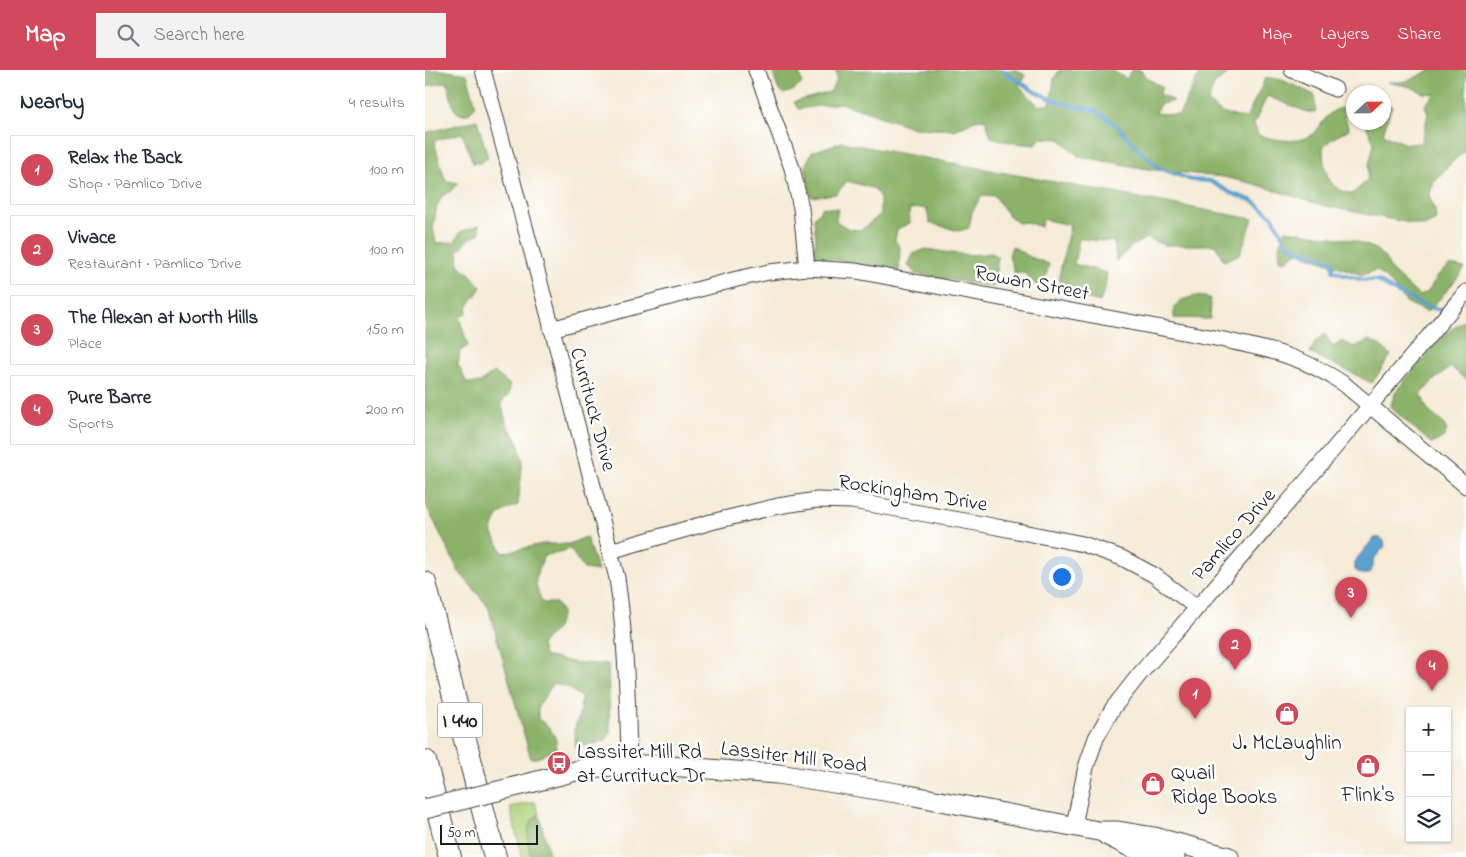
<!DOCTYPE html>
<meta charset="utf-8">
<style>
:root{--surface:#fff;--page:#f2f2f3;--text:#1f2937;--muted:#747a83;--line:#e0e1e3;--accent:#d1495b}
body{margin:0;font-family:"Indie Flower",sans-serif;background:var(--page);color:var(--text)}
.controls{position:absolute;right:15px;bottom:15px;display:grid;overflow:hidden;border-radius:0px;box-shadow:0 1px 4px #0004}
.controls button{width:45px;height:45px;display:grid;place-items:center;padding:0;border:0;border-bottom:1px solid var(--line);background:var(--surface);color:var(--text);font:25px sans-serif}
.compass{position:absolute;left:921px;top:15px;width:45px;height:45px;border-radius:50%;background:var(--surface);box-shadow:0 1px 4px #0004;rotate:68deg}
.scale{position:absolute;left:15px;bottom:12px;width:98px;box-sizing:border-box;padding-left:5px;border:2px solid #1c1c1c;border-top:0;font-size:14px;line-height:18px;white-space:nowrap;color:#1c1c1c;-webkit-text-stroke:4px #fff;paint-order:stroke}
.you{position:absolute;left:636px;top:506px;width:18px;height:18px;margin:-12px;border:4px solid #fff;border-radius:50%;background:#1a73e8;box-shadow:0 0 0 8px #1a73e833}
.badge{display:grid;place-items:center;width:32px;height:32px;border-radius:50%;background:var(--accent);color:#fff;font-size:16px;font-weight:700}
.pin{position:absolute;translate:-50% -41px;filter:drop-shadow(0 1px 2px #0008)}
.pin::after{content:'';position:absolute;top:26px;width:18px;height:15px;background:inherit;clip-path:polygon(0 0,100% 0,50% 100%)}
.list{margin:0;padding:0;list-style:none}
h2{display:flex;justify-content:space-between;align-items:center;height:65px;margin:0;padding:0 20px;font-size:21px}
h2 small{font-size:16px;font-weight:400;color:var(--muted)}
.list li{display:grid;grid-template-columns:32px 1fr auto;gap:15px;align-items:center;box-sizing:border-box;height:70px;margin:0 10px 10px;padding:0 10px;border:1px solid var(--line);border-radius:0px}
.list b{display:block;font-size:19px;white-space:nowrap}
.list p{margin:0;font-size:16px;white-space:nowrap;color:var(--muted)}
.list em{font-size:16px;font-style:normal;color:var(--muted)}
.icon{flex:none;width:28px;height:28px;fill:none;stroke:currentColor;stroke-width:2;stroke-linecap:round;stroke-linejoin:round}
.map{position:relative;flex:none;width:1041px;height:787px;overflow:hidden}
header{display:flex;align-items:center;gap:30px;box-sizing:border-box;height:70px;padding:0 25px;background:var(--accent);color:#fff}
header strong{font-size:24px}
nav{display:flex;gap:28px;margin-inline-start:auto;font-size:18px}
.search{width:350px;height:45px;background:var(--page);display:flex;align-items:center;gap:12px;box-sizing:border-box;padding:0 18px;border-radius:0px;color:var(--muted);font-size:19px}
main{display:flex}
aside{flex:1;background:var(--surface)}
.map>svg:first-child{display:block}
.green{fill:#add078;stroke:#64764a}
.forest{fill:#8ab268;stroke:#536742}
.water{fill:#5ba1d0;stroke:#3c5e76}
.lines{fill:none;stroke-linecap:round;stroke-linejoin:round}
.stream{stroke:#5ba1d0;stroke-width:4}
.minor-casing{stroke:#3d3b38;stroke-width:17}
.major-casing{stroke:#3d3b38;stroke-width:21}
.highway-casing{stroke:#3d3b38;stroke-width:24}
.minor{stroke:#fff;stroke-width:15}
.major{stroke:#fff;stroke-width:19}
.highway{stroke:#fff;stroke-width:22}
.major-bridge-casing{stroke:#3d3b38;stroke-width:21;stroke-linecap:butt}
.major-bridge{stroke:#fff;stroke-width:19}
.labels{text-anchor:middle;stroke-width:5;stroke-linejoin:round;paint-order:stroke}
.shield{fill:#fff;stroke:#606060;stroke-width:1}
.shield-label{font-size:20px;font-weight:bold;fill:#1c1c1c}
.street-label{font-size:21px;fill:#1c1c1c;stroke:#fff}
.poi-label{font-size:21px;fill:#1c1c1c;stroke:#fff}
</style>
<header>
<strong>Map</strong>
<div class="search"><svg class="icon" aria-label="search" viewBox="0 0 24 24"><circle cx="10" cy="10" r="6"/><path d="M15 15l6 6"/></svg>Search here</div>
<nav><a>Map</a><a>Layers</a><a>Share</a></nav>
</header>
<main>
<aside>
<h2>Nearby<small>4 results</small></h2>
<ul class="list">
<li><span class="badge">1</span><div><b>Relax the Back</b><p>Shop · Pamlico Drive</p></div><em>100 m</em></li>
<li><span class="badge">2</span><div><b>Vivace</b><p>Restaurant · Pamlico Drive</p></div><em>100 m</em></li>
<li><span class="badge">3</span><div><b>The Alexan at North Hills</b><p>Place</p></div><em>150 m</em></li>
<li><span class="badge">4</span><div><b>Pure Barre</b><p>Sports</p></div><em>200 m</em></li>
</ul>
</aside>
<div class="map">
<svg width="1041" height="787" viewBox="0 0 1041 787">
<rect width="100%" height="100%" fill="#fff"/>
<filter id="ink" filterUnits="userSpaceOnUse"><feTurbulence type="fractalNoise" baseFrequency=".02" numOctaves="2"/><feDisplacementMap in="SourceGraphic" scale="10" xChannelSelector="R" yChannelSelector="G"/><feConvolveMatrix kernelMatrix="1 2 1 2 8 2 1 2 1" color-interpolation-filters="sRGB"/></filter>
<filter id="wash" filterUnits="userSpaceOnUse"><feTurbulence type="fractalNoise" baseFrequency=".0096" numOctaves="4" result="noise"/><feDisplacementMap in="SourceGraphic" scale="20" xChannelSelector="R" yChannelSelector="G"/><feGaussianBlur stdDeviation="1.12" result="paint"/><feColorMatrix in="noise" values="0 0 0 0 0 0 0 0 0 0 0 0 0 0 0 0 0 1.4 0 .05"/><feComposite in="paint" operator="in"/></filter>
<g filter="url(#wash)">
<rect width="100%" height="100%" fill="#f5ebd7"/>
<path class="green" d="M110,732L114,745C99,751 103,774 106,787H97L85,737Z"/>
<g class="forest">
<polygon points="0,0 16,0 42,4 51,36 43,44 34,44 29,39 22,12 0,17"/>
<polygon points="347,0 373,0 377,13 369,20 359,24 353,19"/>
<path d="M411,0H592L601,6L594,16L614,36L625,34L629,9L634,0H686L702,9L706,0H716L721,8L738,17L734,24L749,31L735,34L730,43L754,45L776,0H807L800,7L789,14L783,32L797,43L821,49L841,7L857,10L890,25L891,42H882L842,26L829,54L833,65C848,69 868,74 883,67C897,60 899,41 917,38L924,59L907,69L898,77C898,91 900,110 912,118C916,121 923,123 927,124L942,111L944,95L949,73L940,53L958,52L959,35L967,36L958,64L981,74L996,73L1003,44L1000,35L1010,24L998,23L986,17L962,12H980L1006,0H1041V80L1026,93L1009,112L1004,126L1010,140L1011,150L999,156L896,135L830,114L798,107L722,99L653,86L635,69L616,68L610,75L588,73L566,67L560,49L550,50L530,60L489,58L416,33L373,39L369,32L405,22L412,10Z"/>
<path d="M52,50L63,88L55,93H48L37,63L9,71L20,110L33,113L26,121L17,126L12,136L8,157L11,173L30,172L35,162L54,155L55,163L43,170L33,181L34,196L45,204L56,217C50,228 43,231 41,244L34,247L43,276L35,281L33,295L42,313H55L69,302L85,315L84,324L76,333L82,355L92,369L98,391L93,435C76,441 70,446 67,462L78,483L117,474H144L161,467L173,501L159,499L145,479L119,486C110,508 107,511 118,533H131L137,542L132,558L116,575L119,586L152,593L183,594L185,663L180,671L151,678L149,660L155,643L156,627L142,617L129,613L113,636V649C124,656 131,663 132,678L115,687L106,689L63,536L34,502L0,433V63Z"/>
<polygon points="417,72 436,76 828,149 815,184 799,191 790,175 739,175 722,168 707,176 698,185 691,191 689,172 654,169 649,194 682,203 680,219 675,232 637,222 634,207 645,155 617,149 616,157 601,152 593,153 582,144 570,126 557,125 547,142 544,158 534,161 505,153 501,138 484,139 485,153 472,159 470,170 475,178 474,201 388,186 391,169 389,148 398,137 413,139 411,151 424,159 436,160 455,145 455,128 450,119 422,111 411,124 386,127 380,96 387,82"/>
<polygon points="860,160 928,170 951,179 961,189 966,200 994,226 1003,222 1013,205 1025,195 1040,198 1019,224 1002,242 981,232 965,212 952,200 937,205 872,182 862,190 855,190 854,176"/>
<polygon points="587,176 605,187 624,194 619,213 612,216 599,203 590,204 584,186"/>
<path d="M501,179C524,183 545,187 567,183L573,187L569,217L491,204L483,196L488,184Z"/>
<polygon points="771,226 785,228 786,235 785,249 749,248 749,237 759,229"/>
<polygon points="1041,249 1041,310 1026,297 1010,309 996,324 1003,341 1017,352 1022,360 1019,367 1007,374 965,337 971,321 1016,267"/>
<polygon points="900,264 905,273 910,276 916,271 930,277 944,270 956,276 966,285 947,313 885,283 890,272"/>
<path d="M114,745L125,787H106C103,774 99,751 114,745Z"/>
</g>
<polygon class="water" points="949,468 956,468 959,471 960,476 948,490 948,497 944,504 936,504 930,500 930,491"/>
<g class="lines">
<polyline class="stream" points="577,0 607,20 626,29 650,37 670,40 691,55 715,81 734,98 766,110 785,111 806,123 828,131 848,147 861,173 873,180 908,191 908,201 920,205 939,210 952,210 967,220 998,235 1016,240"/>
</g>
</g>
<g filter="url(#ink)">
<g class="lines">
<g class="minor-casing">
<g id="minor">
<path d="M58,0L113,205L192,508C201,570 203,633 204,695"/>
<polyline points="331,0 367,98 376,138 382,198"/>
<polyline points="867,0 910,19"/>
<path d="M126,259L312,209L344,202L382,198L431,201L785,267C837,278 874,284 919,314L1041,416"/>
<polyline points="185,481 286,452 353,436 392,430 427,431 557,454 658,474 697,488 729,505 772,538"/>
<polyline points="649,755 661,697 671,668 688,638 714,605 873,421 1041,222"/>
</g>
</g>
<g class="major-casing">
<g id="major">
<polyline points="109,712 162,698 204,695 230,695 353,704 484,725 673,761 693,761 729,767 804,787"/>
<polyline points="681,765 707,778 750,787"/>
</g>
</g>
<g class="highway-casing">
<g id="highway">
<polyline points="0,513 70,787"/>
<polyline points="0,691 25,787"/>
</g>
</g>
<use href="#minor" class="minor"/>
<use href="#major" class="major"/>
<use href="#highway" class="highway"/>
<g class="major-bridge-casing">
<polyline id="major-bridge" points="0,739 109,712"/>
</g>
<use href="#major-bridge" class="major-bridge"/>
</g>
</g>
<defs>
<g id="shop-disc" transform="scale(1.25)"><circle r="9.5" fill="#d1495b" stroke="#fff"/><path d="M-5-2.5h2.3a2.7 3.5 0 0 1 5.4 0H5L5.5 6h-11ZM-1.5-2.5h3a1.5 2.3 0 0 0-3 0Z" fill="#fff"/></g>
<g id="bus-disc" transform="scale(1.25)"><circle r="9.5" fill="#d1495b" stroke="#fff"/><path d="M-5-6H5V4H4V6H2V4H-2V6H-4V4H-5ZM-3.5-4V0h7V-4ZM-3.5 1.2v1.5H-2V1.2ZM2 1.2v1.5H3.5V1.2Z" fill="#fff"/></g>
</defs>
<g fill-rule="evenodd">
<use href="#shop-disc" x="862" y="644"/>
<use href="#bus-disc" x="134" y="693"/>
<use href="#shop-disc" x="943" y="696"/>
<use href="#shop-disc" x="728" y="714"/>
</g>
<g class="labels">
<rect class="shield" x="12.5" y="632.5" width="45" height="35" rx="4"/>
<g class="shield-label">
<text x="35" y="657">I 440</text>
</g>
<g class="street-label">
<text transform="translate(607 212) rotate(11)" y="7">Rowan Street</text>
<text transform="translate(169 339) rotate(75)" y="7">Currituck Drive</text>
<text transform="translate(488 422) rotate(9)" y="7">Rockingham Drive</text>
<text transform="translate(808 464) rotate(-49)" y="7">Pamlico Drive</text>
<text transform="translate(369 686) rotate(7)" y="7">Lassiter Mill Road</text>
</g>
<g class="poi-label">
<text x="862" y="679">J. McLaughlin</text>
<text x="152" y="688" text-anchor="start">Lassiter Mill Rd<tspan x="152" dy="24">at Currituck Dr</tspan></text>
<text x="746" y="709" text-anchor="start">Quail<tspan x="746" dy="24">Ridge Books</tspan></text>
<text x="943" y="731">Flink's</text>
</g>
</g>
</svg>
<div class="controls">
<button>+</button>
<button>−</button>
<button><svg class="icon" aria-label="layers" viewBox="0 0 24 24"><path d="M12 4l9 5-9 5-9-5zM3 14l9 5 9-5"/></svg></button>
</div>
<svg class="compass" viewBox="-18 -18 36 36"><path d="M0-13l5 13h-10z" fill="#e53935"/><path d="M0 13l5-13h-10z" fill="#747a83"/></svg>
<div class="scale">50 m</div>
<div class="you"></div>
<div class="pin badge" style="left:770px;top:649px">1</div>
<div class="pin badge" style="left:810px;top:600px">2</div>
<div class="pin badge" style="left:926px;top:548px">3</div>
<div class="pin badge" style="left:1007px;top:621px">4</div>
</div>
</main>
